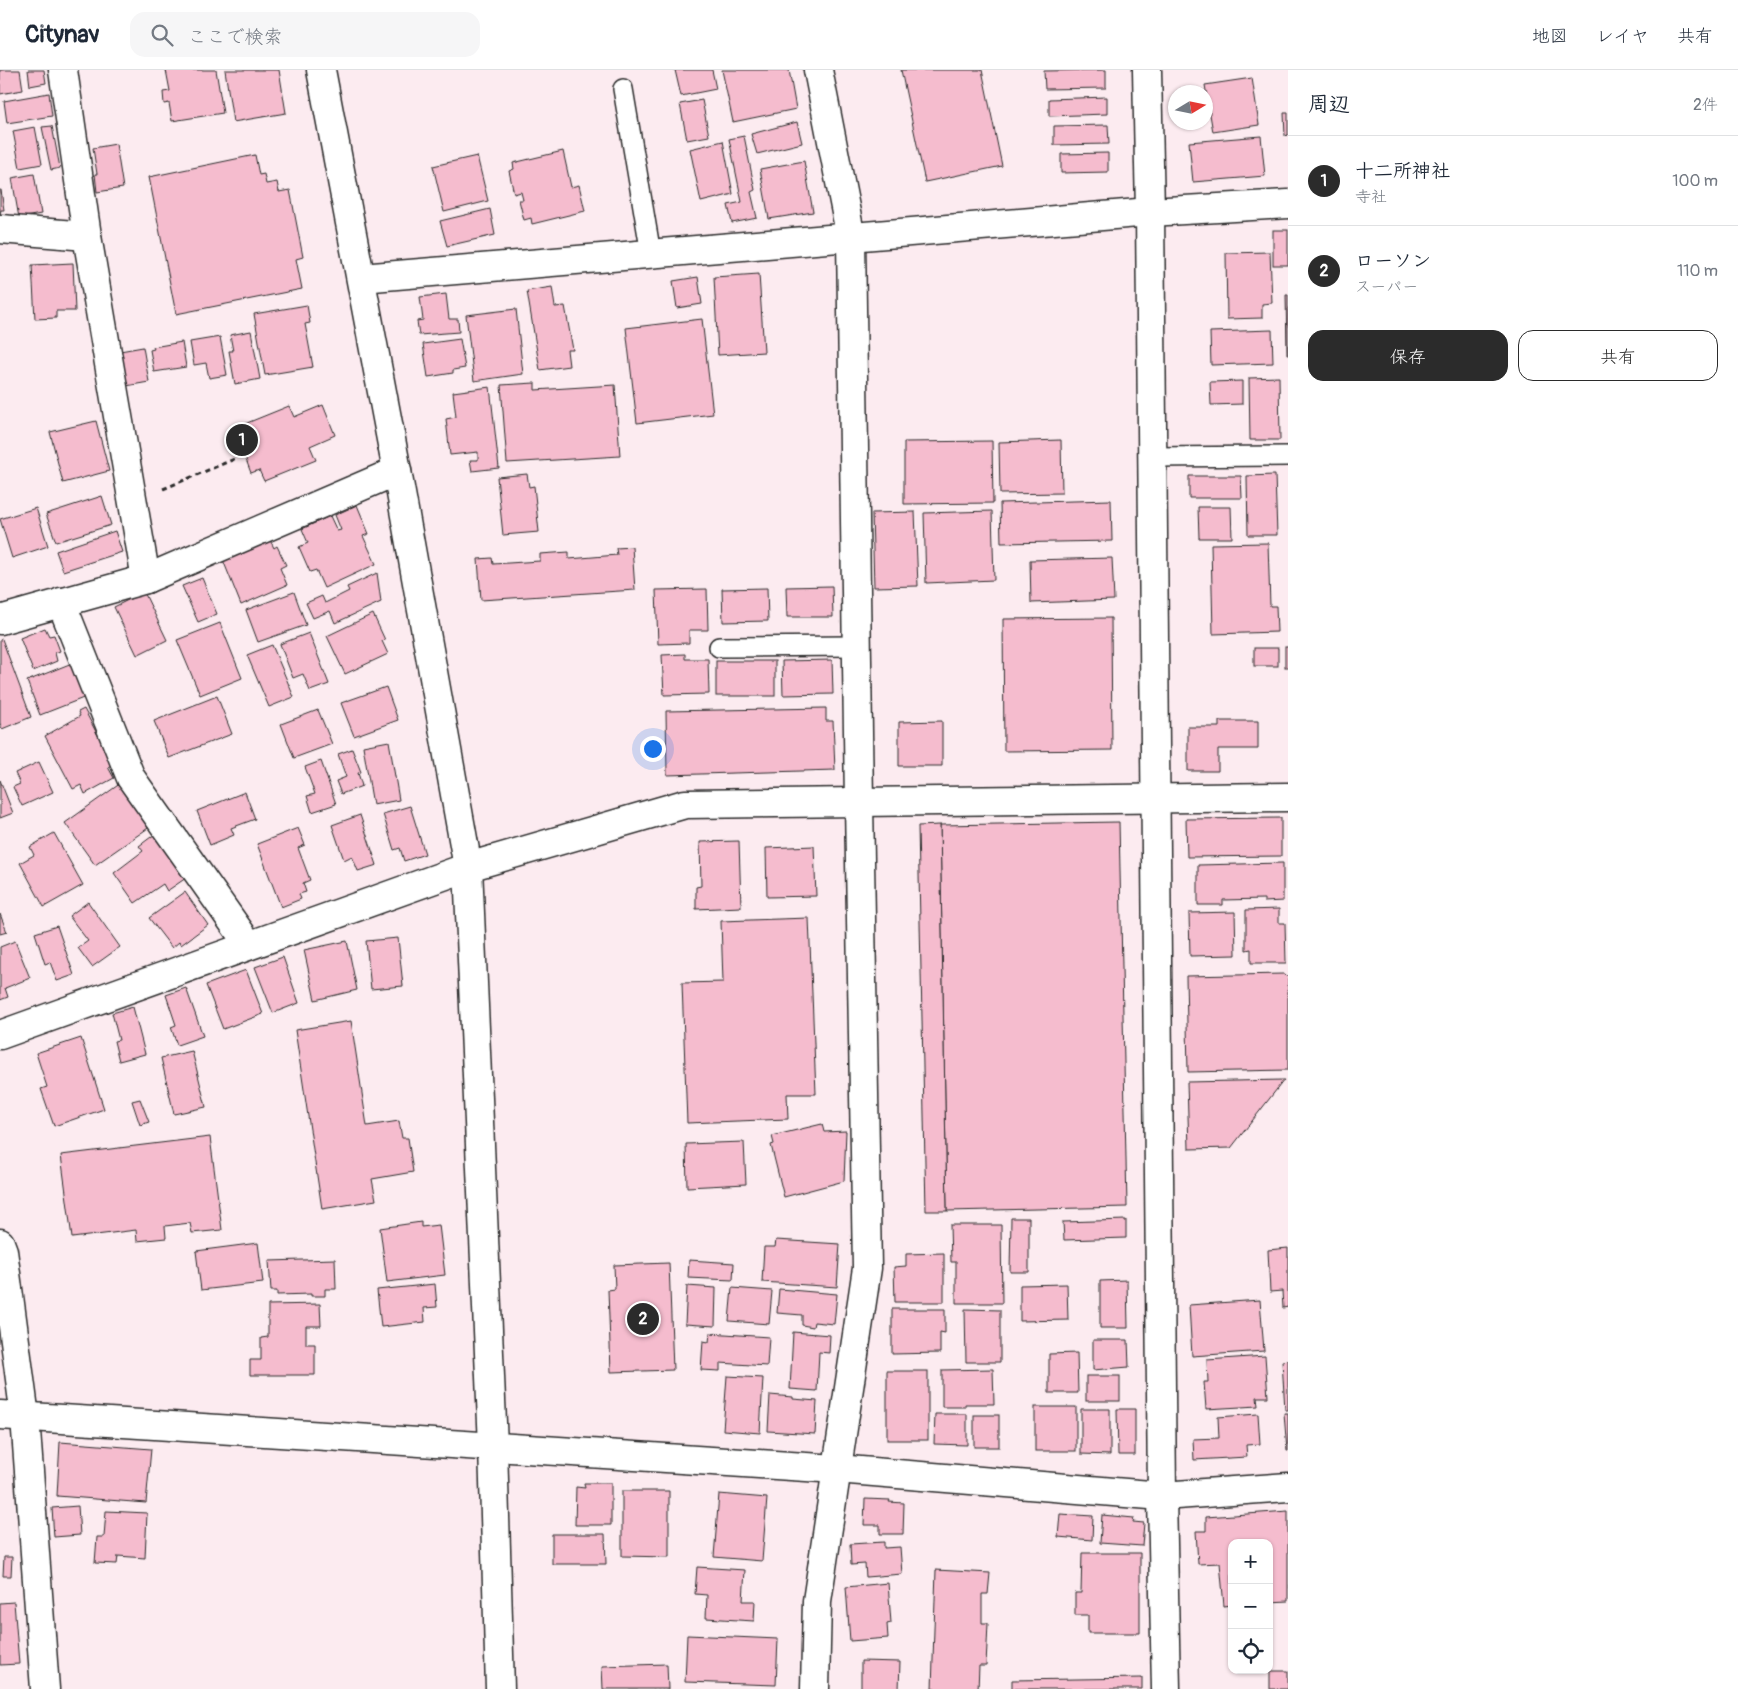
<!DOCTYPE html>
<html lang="ja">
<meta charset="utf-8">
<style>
:root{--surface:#fff;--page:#f6f6f7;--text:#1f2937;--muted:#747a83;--line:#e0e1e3;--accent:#2b2b2b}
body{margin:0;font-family:Pangolin,"Klee One",sans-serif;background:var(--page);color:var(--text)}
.controls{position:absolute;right:15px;bottom:15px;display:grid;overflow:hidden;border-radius:10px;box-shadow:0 1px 4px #0004}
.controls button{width:45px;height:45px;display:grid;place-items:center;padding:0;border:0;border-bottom:1px solid var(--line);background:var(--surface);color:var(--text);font:25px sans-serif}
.compass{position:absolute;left:1168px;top:15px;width:45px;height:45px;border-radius:50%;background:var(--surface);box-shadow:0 1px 4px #0004;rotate:80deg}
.you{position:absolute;left:652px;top:678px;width:18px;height:18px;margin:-12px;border:4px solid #fff;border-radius:50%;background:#1a73e8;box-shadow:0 0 0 8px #1a73e833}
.badge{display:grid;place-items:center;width:32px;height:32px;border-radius:50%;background:var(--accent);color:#fff;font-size:16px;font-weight:700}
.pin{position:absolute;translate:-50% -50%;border:2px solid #fff;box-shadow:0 1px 5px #0006}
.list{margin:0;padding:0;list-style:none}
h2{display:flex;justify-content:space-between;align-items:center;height:65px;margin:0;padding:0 20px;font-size:21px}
h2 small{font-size:16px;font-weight:400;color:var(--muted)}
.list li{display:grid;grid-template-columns:32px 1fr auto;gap:15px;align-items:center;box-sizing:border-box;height:90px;padding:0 20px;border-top:1px solid var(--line)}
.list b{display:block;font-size:19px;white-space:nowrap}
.list p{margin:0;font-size:16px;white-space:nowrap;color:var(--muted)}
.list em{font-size:16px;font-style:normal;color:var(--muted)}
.actions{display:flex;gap:10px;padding:15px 20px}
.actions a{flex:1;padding:11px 0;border:1px solid var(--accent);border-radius:15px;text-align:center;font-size:18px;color:var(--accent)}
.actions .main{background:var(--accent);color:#fff}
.icon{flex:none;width:28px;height:28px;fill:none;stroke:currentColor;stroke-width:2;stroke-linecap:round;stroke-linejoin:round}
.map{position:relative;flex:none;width:1288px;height:1619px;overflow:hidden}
header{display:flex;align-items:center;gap:30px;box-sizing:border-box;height:70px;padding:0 25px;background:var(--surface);border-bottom:1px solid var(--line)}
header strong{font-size:24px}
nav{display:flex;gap:28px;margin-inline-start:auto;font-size:18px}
.search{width:350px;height:45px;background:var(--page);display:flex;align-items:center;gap:12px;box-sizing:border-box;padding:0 18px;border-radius:15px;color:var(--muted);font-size:19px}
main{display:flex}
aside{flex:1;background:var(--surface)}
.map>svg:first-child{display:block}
.building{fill:#f5bcce;stroke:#2b2b2b}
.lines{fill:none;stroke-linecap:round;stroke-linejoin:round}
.lane-casing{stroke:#2b2b2b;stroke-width:22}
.street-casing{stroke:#2b2b2b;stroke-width:31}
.secondary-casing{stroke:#2b2b2b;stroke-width:31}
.path{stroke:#2b2b2b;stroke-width:3;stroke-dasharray:5 4;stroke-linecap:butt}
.lane{stroke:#fff;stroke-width:19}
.street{stroke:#fff;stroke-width:28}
.secondary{stroke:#fff;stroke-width:28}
</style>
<header>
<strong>Citynav</strong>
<div class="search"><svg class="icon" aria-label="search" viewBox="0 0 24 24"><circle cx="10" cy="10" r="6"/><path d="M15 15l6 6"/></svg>ここで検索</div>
<nav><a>地図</a><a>レイヤ</a><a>共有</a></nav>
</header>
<main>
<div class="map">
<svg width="1288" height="1619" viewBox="0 0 1288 1619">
<rect width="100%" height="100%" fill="#fcebf0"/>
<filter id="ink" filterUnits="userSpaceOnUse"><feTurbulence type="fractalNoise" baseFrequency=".02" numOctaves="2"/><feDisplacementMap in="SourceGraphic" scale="10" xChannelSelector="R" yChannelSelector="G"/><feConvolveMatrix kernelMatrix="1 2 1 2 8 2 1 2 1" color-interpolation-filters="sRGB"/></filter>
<g filter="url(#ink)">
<g class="building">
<polygon points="0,0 20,0 23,20 0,24"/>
<polygon points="28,0 44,0 46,13 30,16"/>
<polygon points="166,0 216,0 223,43 172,51 169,33 164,34 163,22 170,21"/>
<polygon points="225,0 279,0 286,43 233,52"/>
<polygon points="675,0 712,0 716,19 681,26"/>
<polygon points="722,0 789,0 796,39 733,52"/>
<polygon points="901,0 982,0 1002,96 925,112"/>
<polygon points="1106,0 1106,18 1045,19 1044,1"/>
<polygon points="1252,8 1259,55 1213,62 1205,15"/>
<polygon points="49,23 52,46 7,53 4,31"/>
<polygon points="1107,27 1107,44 1049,46 1049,29"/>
<polygon points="702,30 709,66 687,70 680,34"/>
<polygon points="1284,43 1288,43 1288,65 1285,66"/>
<polygon points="797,52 802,73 757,84 751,64"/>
<polygon points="1108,55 1109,74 1054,75 1054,56"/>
<polygon points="52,56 60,98 51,100 42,57"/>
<polygon points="35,57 42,94 20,98 13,61"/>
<polygon points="744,66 755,120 751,122 757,148 732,153 728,135 742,132 729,69"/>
<polygon points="1261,66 1265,106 1193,112 1189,72"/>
<polygon points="723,71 733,124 701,132 690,79"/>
<polygon points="116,74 123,118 97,122 95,104 97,104 93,78"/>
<polygon points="563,81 571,117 579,115 585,141 532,154 531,148 524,150 519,130 523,130 521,122 514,124 509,101 514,99 513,93"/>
<polygon points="1108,83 1108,102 1061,103 1061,84"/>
<polygon points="255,85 259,105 264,104 266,114 277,112 279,122 290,120 303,187 296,189 302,219 176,244 149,107"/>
<polygon points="477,86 488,131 444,142 433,96"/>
<polygon points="804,91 813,142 769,149 760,99"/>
<polygon points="34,104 41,144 19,148 12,108"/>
<polygon points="0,120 1,120 4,140 1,140 0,144"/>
<polygon points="490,139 495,165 447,176 440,151"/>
<rect x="1273" y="160" width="15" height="35"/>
<polygon points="1270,182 1272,233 1262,234 1262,248 1227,249 1226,183"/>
<polygon points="73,193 75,241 56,241 56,248 35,249 32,195"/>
<polygon points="759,204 764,282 718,285 714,207"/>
<polygon points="698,207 702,234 677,238 673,211"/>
<polygon points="552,217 555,237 565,236 573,280 567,280 569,296 540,300 527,221"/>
<polygon points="446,224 449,249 458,249 459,262 419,265 417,251 423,250 420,227"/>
<polygon points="1286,225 1288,225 1288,285 1287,285"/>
<polygon points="307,235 310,253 305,254 313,297 265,305 254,244"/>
<polygon points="516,239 523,304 474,311 466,245"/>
<polygon points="702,249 713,344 637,353 626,258"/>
<polygon points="1272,260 1273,293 1211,295 1210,262"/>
<polygon points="251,261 260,309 235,314 229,281 233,281 230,265"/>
<polygon points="220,267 227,305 209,308 206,293 194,295 190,272"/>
<polygon points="460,269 465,298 453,300 453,303 428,307 423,274"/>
<polygon points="182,272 186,297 154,302 150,280 154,279 153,277"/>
<polygon points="143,277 149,312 126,316 120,281"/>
<polygon points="1279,307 1280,370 1250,370 1249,308"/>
<polygon points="1242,311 1242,334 1211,335 1210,312"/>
<polygon points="535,313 535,320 615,315 620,386 507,393 501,315"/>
<polygon points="490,317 499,398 472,401 470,390 478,390 478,382 450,385 446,349 456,347 453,322"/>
<polygon points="323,335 335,365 310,376 316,390 264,411 259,400 251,403 239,371 247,368 242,355 289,336 294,347"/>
<polygon points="96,351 109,401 63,413 50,362"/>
<polygon points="1061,370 1062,423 1000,424 999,372"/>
<polygon points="992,371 993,433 904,434 904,372"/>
<polygon points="527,404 529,417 534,416 539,462 503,465 497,407"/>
<polygon points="1275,405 1277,465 1248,465 1247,406"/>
<polygon points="1189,406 1241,406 1242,428 1189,428"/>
<polygon points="102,426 111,455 56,472 46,444"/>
<polygon points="1111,430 1112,471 1001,473 1000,433"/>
<polygon points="357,435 369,464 363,466 376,494 324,518 316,500 310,502 299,477 308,473 302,459 330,446 337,461 341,460 335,445"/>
<polygon points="1198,437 1231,437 1232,468 1199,468"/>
<polygon points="36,438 48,476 12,488 0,449"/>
<polygon points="992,441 994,510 926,513 924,443"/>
<polygon points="915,442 918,516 874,517 872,443"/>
<polygon points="115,461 122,482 63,501 56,481"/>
<polygon points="270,470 274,478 277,476 286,495 280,498 287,515 241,535 223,490"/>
<polygon points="1268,473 1270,536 1276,536 1277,562 1213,564 1211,474"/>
<polygon points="632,477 635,520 481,530 478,489 492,488 493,494 540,491 540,484 569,482 569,489 617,485 616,478"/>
<polygon points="1112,488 1114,530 1031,533 1030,490"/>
<polygon points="377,503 381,532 335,553 330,541 313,548 306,533 322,526 325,533 349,521 347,517"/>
<polygon points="202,508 217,544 198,552 182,516"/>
<polygon points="832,516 833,547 787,547 786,517"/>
<polygon points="767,518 768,551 723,552 722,519"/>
<polygon points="707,519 708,560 689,560 689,573 658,574 656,520"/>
<polygon points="144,522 167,570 137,585 114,537"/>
<polygon points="294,522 306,555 258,572 246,540"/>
<polygon points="373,544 385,570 382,571 388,584 345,604 327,566"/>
<polygon points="1111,548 1112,680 1004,681 1003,549"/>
<polygon points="220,553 242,608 200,625 177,570"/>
<polygon points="45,558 49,566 54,565 60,581 55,583 57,591 33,601 20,568"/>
<polygon points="309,563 329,614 310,621 303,604 293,608 280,574"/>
<polygon points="2,569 31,647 2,659 0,653 0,570"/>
<polygon points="272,575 294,627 269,637 247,585"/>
<rect x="1285" y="577" width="3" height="20"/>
<rect x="1254" y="578" width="24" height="18"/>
<polygon points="685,584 685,589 708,589 709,624 664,625 662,585"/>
<polygon points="832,590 833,624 783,625 782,591"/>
<rect x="716" y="591" width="59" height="35"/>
<polygon points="72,593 86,627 40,645 27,611"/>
<polygon points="386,617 398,650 354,666 341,633"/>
<polygon points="217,626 232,664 169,688 154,651"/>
<polygon points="826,638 826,651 833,651 835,700 667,705 666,641"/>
<polygon points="84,639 113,694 108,697 114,708 85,724 81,715 73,719 45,666 80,646 78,642"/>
<polygon points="318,640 332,674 294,688 281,654"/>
<polygon points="942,651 942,696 899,696 899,652"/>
<polygon points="1219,651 1258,651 1258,679 1218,679 1218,701 1188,701 1188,657 1219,657"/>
<polygon points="389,671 399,730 373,735 363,676"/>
<polygon points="352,679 361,702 358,703 362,716 341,724 336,711 346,707 338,684"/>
<polygon points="321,691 336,734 312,742 307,726 315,724 305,697"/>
<polygon points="39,692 53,722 22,736 13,717 20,714 15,703"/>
<polygon points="0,710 13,743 0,748"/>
<polygon points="121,713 151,756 95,795 65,753"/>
<polygon points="245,722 255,749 231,758 234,765 210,775 197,741"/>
<polygon points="410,736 425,784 404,791 400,778 394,780 383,744"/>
<polygon points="360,745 377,795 358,801 352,786 344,790 332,755"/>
<polygon points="1281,748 1281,786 1187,787 1186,749"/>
<polygon points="1119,752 1127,1137 947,1141 940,755"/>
<polygon points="940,755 947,1141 926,1141 918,756"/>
<polygon points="298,758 305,775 298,778 310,810 303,813 306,822 299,824 301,829 281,837 257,774"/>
<polygon points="54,763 83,815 44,837 20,793 34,785 30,777"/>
<polygon points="155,764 186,808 167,821 163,814 135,833 114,803 143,781 139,776"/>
<polygon points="739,771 741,837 696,839 696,817 701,816 700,772"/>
<polygon points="814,776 816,826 767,827 766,778"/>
<polygon points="1283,793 1283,831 1264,832 1264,829 1223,830 1223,835 1198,835 1198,795"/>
<polygon points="185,822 208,855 181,875 179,872 172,878 149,848"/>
<polygon points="88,832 120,877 92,897 78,878 88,871 69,846"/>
<polygon points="1279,839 1279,853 1285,853 1286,893 1251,893 1251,879 1246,880 1246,840"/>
<polygon points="1235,842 1236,885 1190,886 1189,843"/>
<polygon points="0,844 7,862 0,864"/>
<polygon points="809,848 816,1024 787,1024 788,1049 687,1053 682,913 723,912 721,851"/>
<polygon points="57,856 74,905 57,911 50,892 45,894 35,863"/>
<polygon points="398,868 403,916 371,919 366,871"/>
<polygon points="15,871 30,908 5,918 8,927 0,930 0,877"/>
<polygon points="347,871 357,920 315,930 304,880"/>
<polygon points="283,887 299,933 273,943 255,897"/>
<polygon points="246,900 263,944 223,959 206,915"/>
<polygon points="1284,904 1288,908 1288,1000 1188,1002 1186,906"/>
<polygon points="186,918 203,966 177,975 171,957 176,955 166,925"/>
<polygon points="133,937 145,984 119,991 114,971 119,970 112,943"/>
<polygon points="351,951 367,1056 399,1051 402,1068 408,1068 413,1102 372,1109 376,1130 322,1139 295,960"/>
<polygon points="81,968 104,1039 54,1056 41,1019 47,1017 36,983"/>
<polygon points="192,981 206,1037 174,1044 161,988"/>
<polygon points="1284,1010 1231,1078 1189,1079 1187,1012"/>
<polygon points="140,1029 149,1052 140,1055 132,1031"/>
<polygon points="822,1054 824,1062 846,1061 844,1111 784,1127 771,1075 774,1074 772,1066"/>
<polygon points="210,1067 222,1160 192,1163 190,1153 165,1156 166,1168 137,1171 136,1160 72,1168 61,1085"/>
<polygon points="744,1072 746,1114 687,1117 686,1074"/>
<polygon points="1011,1148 1029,1148 1029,1202 1010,1202"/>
<polygon points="1126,1150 1126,1168 1064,1170 1063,1152"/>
<polygon points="421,1152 421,1157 439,1155 445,1205 387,1212 380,1158"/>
<polygon points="950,1155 1001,1155 1002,1233 956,1233 956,1192 951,1192"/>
<polygon points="776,1170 840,1174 837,1217 762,1212 764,1177 775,1177"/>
<polygon points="258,1173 263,1213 201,1220 196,1181"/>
<polygon points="1288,1178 1288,1237 1283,1238 1282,1221 1270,1222 1268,1180"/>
<polygon points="944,1183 944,1232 895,1232 894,1197 906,1196 906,1184"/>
<polygon points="335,1189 336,1219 325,1219 325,1226 311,1226 311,1224 277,1225 277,1221 271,1221 269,1191"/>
<polygon points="689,1190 734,1193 733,1210 688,1208"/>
<polygon points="669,1193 673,1300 611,1302 608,1220 615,1219 614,1195"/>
<polygon points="1127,1210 1128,1258 1100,1258 1100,1211"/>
<polygon points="435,1214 437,1237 424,1238 425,1252 381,1257 377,1220"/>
<polygon points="1067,1214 1068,1250 1020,1251 1020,1215"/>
<polygon points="687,1216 716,1218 715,1256 685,1254"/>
<polygon points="732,1218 772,1221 769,1254 729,1251"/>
<polygon points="779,1219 837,1224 834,1254 814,1252 813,1257 802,1255 802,1245 777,1243"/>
<polygon points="1260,1230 1264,1281 1192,1286 1189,1235"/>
<polygon points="320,1234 321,1256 306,1256 306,1274 315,1274 315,1305 250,1305 250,1290 261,1290 261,1268 268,1267 268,1235"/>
<polygon points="892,1239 945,1239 945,1263 940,1262 940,1283 892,1284"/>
<polygon points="965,1239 1000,1240 1000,1292 966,1292"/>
<polygon points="793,1262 830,1265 829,1283 819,1282 817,1321 790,1319"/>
<polygon points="710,1263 769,1267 767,1296 720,1293 720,1301 701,1300 703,1271 709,1272"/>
<polygon points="1093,1270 1128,1270 1129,1297 1093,1300"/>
<polygon points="1077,1283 1078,1323 1049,1323 1049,1284"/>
<polygon points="1265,1286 1268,1327 1257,1327 1258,1336 1206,1339 1204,1312 1208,1312 1207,1290"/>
<polygon points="1288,1290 1288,1340 1285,1340 1282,1291"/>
<polygon points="993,1299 994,1334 965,1334 965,1337 942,1337 942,1300"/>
<rect x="887" y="1301" width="41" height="69"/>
<polygon points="727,1306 763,1308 760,1363 723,1360"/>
<rect x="1086" y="1306" width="34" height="25"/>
<polygon points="770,1325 793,1327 793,1329 817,1331 815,1364 768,1361"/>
<rect x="1035" y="1337" width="41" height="44"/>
<polygon points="1081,1339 1110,1339 1110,1385 1081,1384"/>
<polygon points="1117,1339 1135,1339 1135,1385 1118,1385"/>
<polygon points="1284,1343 1288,1343 1288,1381 1287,1381"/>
<polygon points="935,1344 967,1344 967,1375 934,1374"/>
<polygon points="1258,1344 1260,1374 1246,1375 1247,1387 1194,1390 1193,1369 1219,1368 1218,1347"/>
<rect x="974" y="1345" width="25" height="32"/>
<polygon points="60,1372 151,1379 146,1433 57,1426"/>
<polygon points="584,1413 611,1413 611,1455 575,1455 576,1417 585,1418"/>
<polygon points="622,1421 669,1421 669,1487 622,1486"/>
<polygon points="719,1424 767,1428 762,1491 714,1487"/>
<polygon points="865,1429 890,1430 889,1432 904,1433 903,1464 880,1464 880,1455 864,1455"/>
<polygon points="78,1436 80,1465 54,1467 52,1438"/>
<polygon points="106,1441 147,1443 145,1488 118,1486 117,1494 95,1493 97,1467 104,1467"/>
<polygon points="1288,1441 1288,1531 1269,1532 1269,1473 1232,1473 1232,1535 1224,1536 1220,1493 1198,1494 1196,1461 1206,1461 1206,1447"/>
<polygon points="1060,1444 1093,1446 1092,1470 1058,1467"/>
<polygon points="1102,1445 1134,1448 1133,1452 1144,1453 1142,1476 1100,1473"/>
<polygon points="552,1464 605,1464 606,1494 552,1494"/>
<polygon points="884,1472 884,1478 900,1477 902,1504 866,1507 865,1494 851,1495 850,1474"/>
<polygon points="1082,1483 1140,1483 1140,1563 1088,1563 1088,1545 1075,1545 1075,1523 1081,1523"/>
<polygon points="4,1487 12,1487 11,1506 3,1506"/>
<polygon points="697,1497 745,1500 743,1531 755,1531 754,1551 706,1548 707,1525 695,1524"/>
<polygon points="936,1500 990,1503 988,1524 982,1524 982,1553 988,1553 986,1596 979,1596 978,1619 932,1619"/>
<polygon points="888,1513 891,1553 887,1554 888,1568 850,1571 846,1517"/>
<polygon points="14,1532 19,1594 0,1595 0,1533"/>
<polygon points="687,1565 778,1569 776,1615 685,1612"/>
<polygon points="861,1591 900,1592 899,1619 861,1619"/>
<polygon points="667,1594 668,1619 603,1619 602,1596"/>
<rect x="1270" y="1601" width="18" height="18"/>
<polygon points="1142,1608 1142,1619 1012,1619 1012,1610"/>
</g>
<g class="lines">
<g class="lane-casing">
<g id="lane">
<polyline points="623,19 651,184"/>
<polyline points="1152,387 1288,386"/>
<polyline points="719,577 857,576"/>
</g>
</g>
<g class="street-casing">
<g id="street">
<polyline points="63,0 87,166 146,509"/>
<polyline points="1147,0 1150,142 1162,1426 1166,1619"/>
<polyline points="0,159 87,166"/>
<polyline points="61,532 131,708 249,875"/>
<polyline points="0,550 146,509 397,401"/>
<polyline points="0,965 468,797 685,734 1288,727"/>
<polyline points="0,1173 3,1181 25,1347 45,1619"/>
<polyline points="815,1619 817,1531 867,1198 859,733 851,168 818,0"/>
</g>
</g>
<g class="secondary-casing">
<g id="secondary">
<polyline points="321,0 397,401 468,797 493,1376 500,1619"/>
<polyline points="361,208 1150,142 1288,134"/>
<polyline points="0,1345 837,1399 1162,1426 1288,1417"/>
</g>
</g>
<polyline class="path" points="163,419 237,388"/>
<use href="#lane" class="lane"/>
<use href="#street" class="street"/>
<use href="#secondary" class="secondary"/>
</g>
</g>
</svg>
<div class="controls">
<button>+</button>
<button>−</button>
<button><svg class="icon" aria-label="locate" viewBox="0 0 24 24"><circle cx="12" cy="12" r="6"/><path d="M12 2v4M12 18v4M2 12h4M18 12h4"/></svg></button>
</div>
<svg class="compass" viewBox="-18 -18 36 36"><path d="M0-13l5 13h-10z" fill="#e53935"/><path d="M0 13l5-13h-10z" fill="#747a83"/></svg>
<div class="you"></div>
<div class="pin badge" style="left:242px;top:370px">1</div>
<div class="pin badge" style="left:643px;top:1249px">2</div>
</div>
<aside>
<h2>周辺<small>2件</small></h2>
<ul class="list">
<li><span class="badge">1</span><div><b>十二所神社</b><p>寺社</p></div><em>100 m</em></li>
<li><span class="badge">2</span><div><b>ローソン</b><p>スーパー</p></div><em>110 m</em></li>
</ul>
<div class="actions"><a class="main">保存</a><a>共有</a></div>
</aside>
</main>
